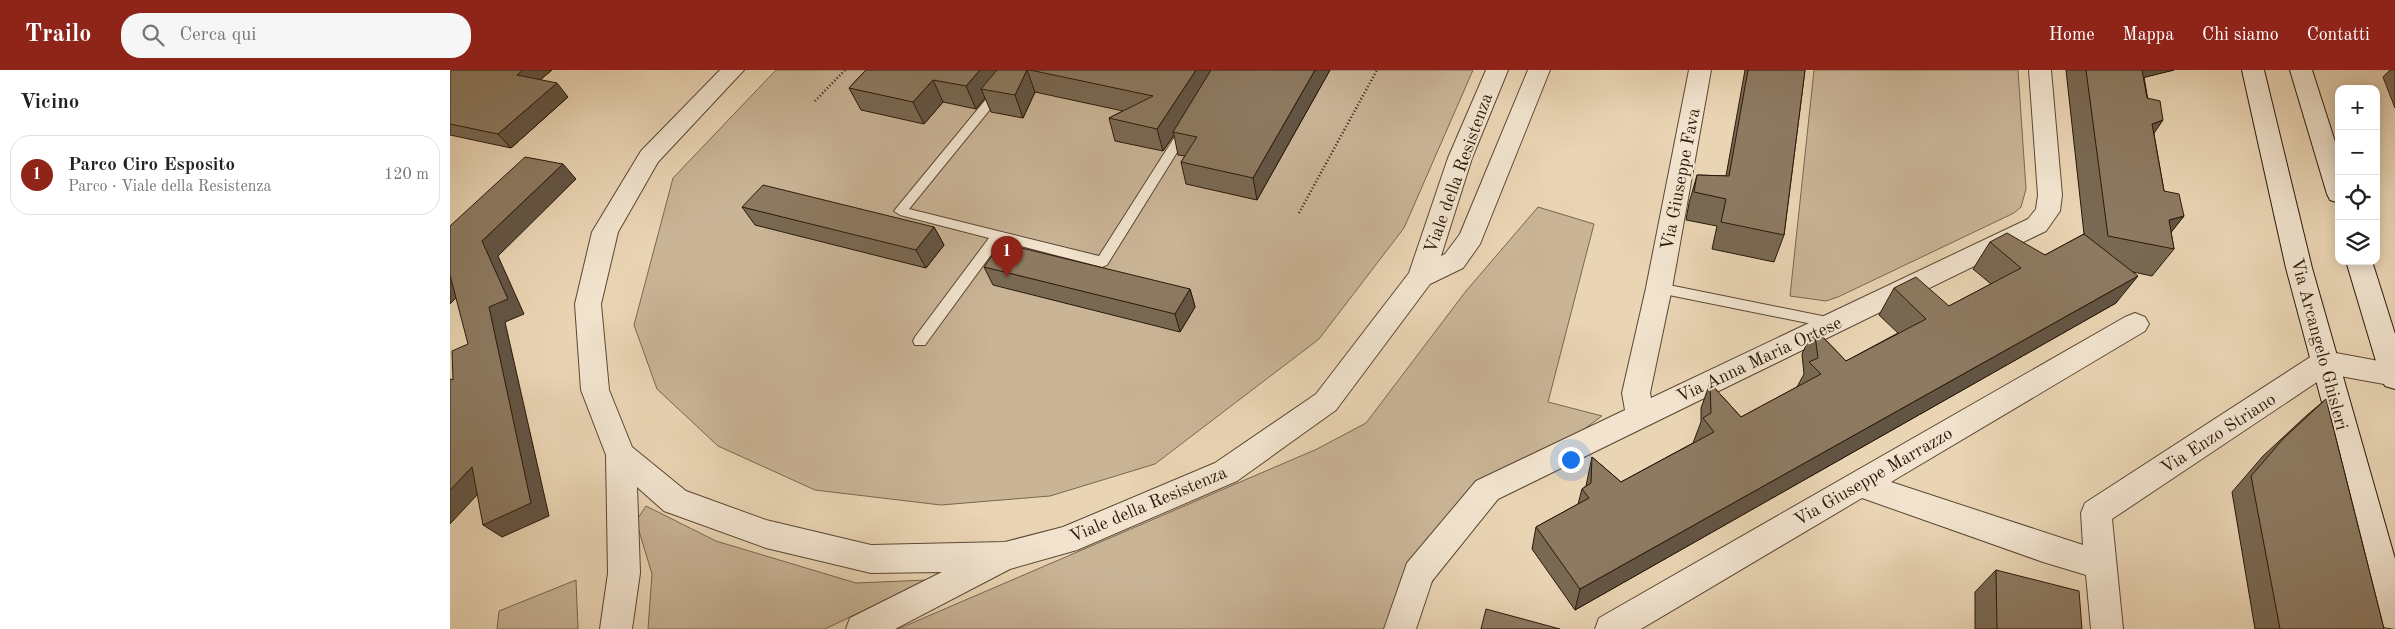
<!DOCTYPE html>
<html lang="it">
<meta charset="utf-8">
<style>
:root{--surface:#fff;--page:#f6f6f6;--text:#222;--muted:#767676;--line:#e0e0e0;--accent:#8f2418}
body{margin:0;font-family:"Old Standard TT",serif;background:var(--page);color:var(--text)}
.controls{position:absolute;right:15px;top:15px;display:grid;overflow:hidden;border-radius:10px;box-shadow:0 2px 12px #0003}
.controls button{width:45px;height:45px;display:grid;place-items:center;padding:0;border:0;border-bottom:1px solid var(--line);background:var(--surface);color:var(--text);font:25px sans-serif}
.you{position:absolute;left:1120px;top:389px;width:18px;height:18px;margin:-12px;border:4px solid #fff;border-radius:50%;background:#1a73e8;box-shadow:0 0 0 8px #1a73e833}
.badge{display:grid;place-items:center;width:32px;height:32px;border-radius:50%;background:var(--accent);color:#fff;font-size:16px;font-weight:700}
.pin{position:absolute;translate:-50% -41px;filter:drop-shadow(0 1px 2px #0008)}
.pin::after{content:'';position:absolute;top:26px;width:18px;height:15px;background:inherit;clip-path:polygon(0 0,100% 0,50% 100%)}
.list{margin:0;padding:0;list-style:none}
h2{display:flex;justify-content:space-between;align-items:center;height:65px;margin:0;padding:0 20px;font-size:21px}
h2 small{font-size:16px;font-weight:400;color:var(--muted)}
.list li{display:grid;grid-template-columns:32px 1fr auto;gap:15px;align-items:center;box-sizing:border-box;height:80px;margin:0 10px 10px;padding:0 10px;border:1px solid var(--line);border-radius:20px}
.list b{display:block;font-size:19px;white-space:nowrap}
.list p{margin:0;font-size:16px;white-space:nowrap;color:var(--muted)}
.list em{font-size:16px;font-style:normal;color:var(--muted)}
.icon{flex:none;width:28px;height:28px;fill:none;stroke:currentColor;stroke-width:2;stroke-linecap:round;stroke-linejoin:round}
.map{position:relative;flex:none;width:1945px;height:559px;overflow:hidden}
header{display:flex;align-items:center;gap:30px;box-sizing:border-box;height:70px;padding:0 25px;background:var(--accent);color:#fff}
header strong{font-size:24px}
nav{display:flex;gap:28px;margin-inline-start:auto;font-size:18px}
.search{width:350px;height:45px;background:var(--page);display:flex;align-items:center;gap:12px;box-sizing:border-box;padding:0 18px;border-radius:20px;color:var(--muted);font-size:19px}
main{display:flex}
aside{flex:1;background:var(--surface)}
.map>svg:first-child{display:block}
.green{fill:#c9b496;stroke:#7a664f}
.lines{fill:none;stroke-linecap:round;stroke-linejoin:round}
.lane-casing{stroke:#5a4733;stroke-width:2}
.street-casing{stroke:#5a4733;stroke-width:2}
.secondary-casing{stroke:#2a1808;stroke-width:2}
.path{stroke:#2a1808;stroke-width:2.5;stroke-dasharray:1 2.5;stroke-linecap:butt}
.lane{fill:#f1e3ce;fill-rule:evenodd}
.street{fill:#f1e3ce;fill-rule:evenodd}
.secondary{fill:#f1e3ce;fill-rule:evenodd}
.wall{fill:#796953;stroke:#2a1808}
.shaded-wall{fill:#635544;stroke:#2a1808}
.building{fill:#8d7a61;stroke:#2a1808}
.labels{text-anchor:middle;stroke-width:4;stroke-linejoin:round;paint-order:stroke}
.street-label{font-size:18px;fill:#2a1808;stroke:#f1e3ce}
</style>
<header>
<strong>Trailo</strong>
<div class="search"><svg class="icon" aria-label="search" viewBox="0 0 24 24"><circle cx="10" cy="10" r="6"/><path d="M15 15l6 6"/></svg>Cerca qui</div>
<nav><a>Home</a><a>Mappa</a><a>Chi siamo</a><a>Contatti</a></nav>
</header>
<main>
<aside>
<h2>Vicino<small></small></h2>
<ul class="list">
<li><span class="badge">1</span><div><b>Parco Ciro Esposito</b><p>Parco · Viale della Resistenza</p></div><em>120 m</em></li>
</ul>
</aside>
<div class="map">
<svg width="1945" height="559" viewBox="0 0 1945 559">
<rect width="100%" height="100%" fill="#e9d4b3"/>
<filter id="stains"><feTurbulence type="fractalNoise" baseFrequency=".004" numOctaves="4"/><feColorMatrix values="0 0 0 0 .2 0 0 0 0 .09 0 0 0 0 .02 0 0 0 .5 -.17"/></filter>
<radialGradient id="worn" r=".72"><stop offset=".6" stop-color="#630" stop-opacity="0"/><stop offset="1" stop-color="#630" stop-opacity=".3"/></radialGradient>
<g class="green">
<polygon points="326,0 1023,0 954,158 869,269 705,394 600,426 491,435 365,420 268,376 207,319 184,255 223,108"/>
<polygon points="1364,0 1568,0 1576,119 1571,137 1564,143 1388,227 1376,231 1340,226"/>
<polygon points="1088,137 1144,154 1098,332 1152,346 1017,445 958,559 448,559 867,379 916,353 1016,221"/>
<polygon points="196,436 266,471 406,513 477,510 375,559 198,559 202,504 186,451"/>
<polygon points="126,510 128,559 47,559 49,541"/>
</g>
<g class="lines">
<g class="lane-casing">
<g id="lane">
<polygon points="560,0 572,0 459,139 649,186 731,57 739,57 741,60 657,195 652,197 551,171 475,275 465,275 463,271 465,267 539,168 450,145 444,141"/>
<polygon points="1209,213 1382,248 1387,249 1389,253 1387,257 1382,258 1209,223 1202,218"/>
</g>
</g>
<g class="street-casing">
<g id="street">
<polygon points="270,0 294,0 208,92 168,162 151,234 159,320 182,377 236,421 316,450 421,475 555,472 613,457 765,393 866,324 959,203 998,88 1036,0 1058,0 1022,88 991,186 995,184 1010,164 1078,0 1100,0 1030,174 1013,198 980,214 886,340 787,411 627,480 560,499 445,559 396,559 400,548 492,502 421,503 316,478 214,441 187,417 190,503 182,559 150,559 158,503 156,385 131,320 125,234 142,162 191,81"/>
<polygon points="1239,0 1261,0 1222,218 1200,323 1201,328 1578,149 1586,139 1588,125 1579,0 1601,0 1612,125 1610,141 1596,161 1048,429 982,511 966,559 934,559 957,493 1026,411 1175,340 1172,323 1196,218"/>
<polygon points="1685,243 1695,247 1699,254 1695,261 1441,412 1633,475 1631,443 1635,433 1865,284 1875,281 1945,294 1945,316 1879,304 1662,449 1673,559 1641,559 1636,505 1593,492 1412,428 1191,559 1145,559 1149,548 1675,247"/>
</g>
</g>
<g class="secondary-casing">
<g id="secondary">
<polygon points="1792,0 1814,0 1862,198 1945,489 1945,559 1933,557 1929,546 1836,198"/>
<polygon points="1840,0 1862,0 1889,84 1889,133 1880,130 1877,124"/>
<polygon points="1896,191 1922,191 1945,264 1945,319 1935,316 1931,308"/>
</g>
</g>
<g class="path">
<polyline points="365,31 395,0"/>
<polyline points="849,143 927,0"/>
</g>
<use href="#lane" class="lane"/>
<use href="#street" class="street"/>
<use href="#secondary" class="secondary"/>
</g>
<g class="wall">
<polygon points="2,0 102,0 90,10 118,27 61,78 0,65 0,2"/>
<polygon points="416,0 880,0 807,130 736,114 731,92 735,86 728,85 724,65 713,81 665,71 659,48 673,41 585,22 573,48 541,42 535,28 526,39 493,32 474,54 411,40 399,18"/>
<polygon points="1295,0 1355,0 1334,165 1324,192 1262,179 1267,156 1236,150 1239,133 1247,105 1276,106"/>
<polygon points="1616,0 1724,0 1694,7 1714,121 1734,146 1721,162 1724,179 1702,206 1683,202 1666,233 1125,540 1082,479 1086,457 1128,434 1132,419 1136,416 1137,411 1142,387 1171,412 1243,373 1251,352 1251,338 1260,313 1291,347 1347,317 1354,304 1352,284 1364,258 1396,291 1448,263 1429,245 1444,218 1499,236 1541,214 1523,199 1540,172 1595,185 1634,164"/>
<polygon points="1940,0 1945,0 1945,38 1933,7"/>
<polygon points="292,137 484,157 494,175 476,198 305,155"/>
<polygon points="534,197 740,219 745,237 730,262 543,215"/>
<polygon points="1876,329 1934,559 1805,559 1782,422 1813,386 1856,346"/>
<polygon points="1546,500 1632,559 1525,559 1525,522"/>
</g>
<g class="shaded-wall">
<polygon points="73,0 102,0 79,19 67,5"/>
<polygon points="530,0 558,0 531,19 535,28 526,39 516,16"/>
<polygon points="577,0 585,22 573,48 565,25"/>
<polygon points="746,0 765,0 723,62 724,65 713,81 707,59"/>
<polygon points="865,0 880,0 807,130 803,108"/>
<polygon points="1680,0 1724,0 1672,13"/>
<polygon points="483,10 493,32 474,54 463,32"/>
<polygon points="107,13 118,27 61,78 48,64"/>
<polygon points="1713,50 1694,78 1702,54"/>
<polygon points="113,94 126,109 48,186 74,244 55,252 99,446 52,467 33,455 39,237 32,171"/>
<polygon points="1734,146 1712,174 1719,150"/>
<polygon points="484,157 494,175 476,198 466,180"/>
<polygon points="0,204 16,218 0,234"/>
<polygon points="1688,206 1666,233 1125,540 1130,519"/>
<polygon points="740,219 745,237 730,262 725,244"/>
<polygon points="22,397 41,410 0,454 0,420"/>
</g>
<g class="building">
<polygon points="2,0 73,0 67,5 107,13 48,64 0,54 0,2"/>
<polygon points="416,0 530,0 516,16 483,10 463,32 399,18"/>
<polygon points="547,0 577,0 565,25 531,19"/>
<polygon points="580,0 746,0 707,59 659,48 703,26"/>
<polygon points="761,0 865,0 803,108 731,92 747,67 723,62"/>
<polygon points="1298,0 1355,0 1334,165 1271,152 1276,129 1244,122 1247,105 1279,106"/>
<polygon points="1636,0 1692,0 1697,28 1710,31 1713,50 1702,54 1714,121 1729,124 1734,146 1719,150 1724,179 1658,166"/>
<polygon points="75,87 113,94 32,171 58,229 39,237 81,433 33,455 22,397 0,420 0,309 3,310 2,281 18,274 0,205 0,156"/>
<polygon points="313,115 484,157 466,180 292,137"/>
<polygon points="1557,163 1595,185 1634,164 1688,206 1130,519 1086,457 1139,428 1132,419 1141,413 1142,387 1171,412 1264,362 1253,348 1261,343 1260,313 1291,347 1371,304 1359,292 1368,288 1364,258 1396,291 1476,249 1444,218 1466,207 1499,236 1571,198 1540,172"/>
<polygon points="551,173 740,219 725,244 534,197"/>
<polygon points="1876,329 1934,559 1830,559 1801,406 1833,369"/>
<polygon points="1546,500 1629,521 1632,559 1547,559"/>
<polygon points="1036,539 1110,559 1031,559"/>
</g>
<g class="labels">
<g class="street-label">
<text transform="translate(1008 103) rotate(-70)" y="6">Viale della Resistenza</text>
<text transform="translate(1230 109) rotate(-79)" y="6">Via Giuseppe Fava</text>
<text transform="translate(1870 274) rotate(75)" y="6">Via Arcangelo Ghisleri</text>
<text transform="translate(1309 289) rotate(-25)" y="6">Via Anna Maria Ortese</text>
<text transform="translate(1768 363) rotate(-33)" y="6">Via Enzo Striano</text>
<text transform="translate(1423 406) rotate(-30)" y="6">Via Giuseppe Marrazzo</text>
<text transform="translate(698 434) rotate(-23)" y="6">Viale della Resistenza</text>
</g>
</g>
<rect width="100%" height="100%" filter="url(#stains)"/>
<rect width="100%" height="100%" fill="url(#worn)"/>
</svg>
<div class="controls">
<button>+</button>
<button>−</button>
<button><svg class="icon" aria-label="locate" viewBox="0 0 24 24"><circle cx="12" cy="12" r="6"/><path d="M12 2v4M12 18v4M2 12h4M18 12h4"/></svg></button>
<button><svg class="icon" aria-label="layers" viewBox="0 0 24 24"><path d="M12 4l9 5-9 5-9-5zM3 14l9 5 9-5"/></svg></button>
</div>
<div class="you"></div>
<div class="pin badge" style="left:557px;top:207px">1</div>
</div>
</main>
